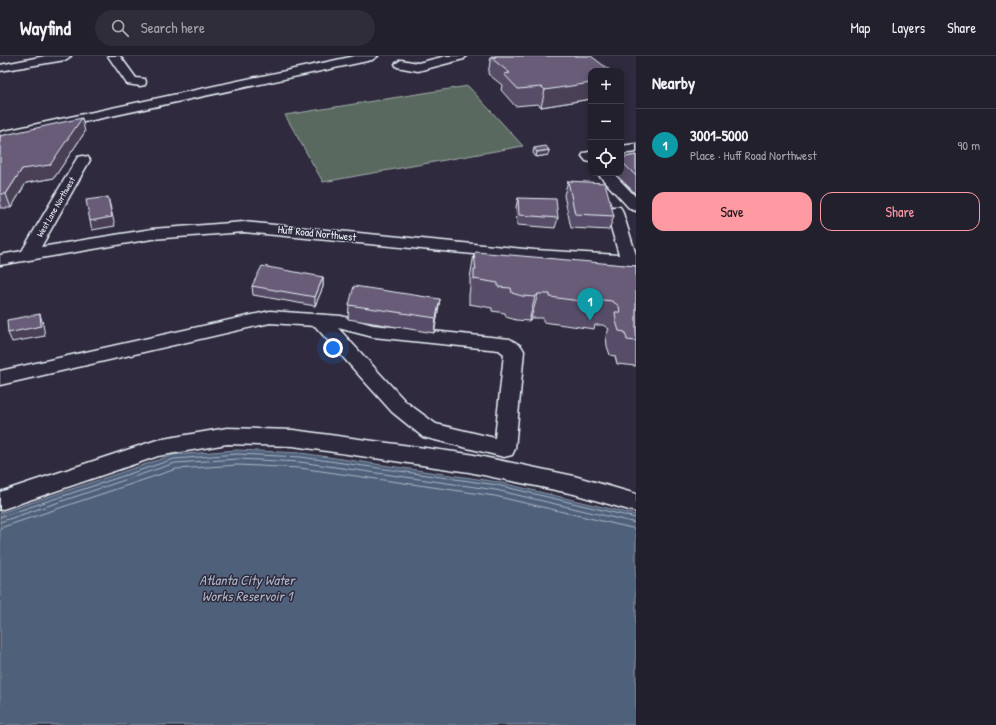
<!DOCTYPE html>
<meta charset="utf-8">
<style>
:root{--surface:#23202e;--page:#2f2d3a;--text:#f1f3f6;--muted:#a3a3aa;--line:#403e4a;--accent:#ff9aa2}
body{margin:0;font-family:"Patrick Hand",sans-serif;background:var(--page);color:var(--text)}
.controls{position:absolute;right:12px;top:12px;display:grid;overflow:hidden;border-radius:8px;box-shadow:0 2px 6px #0003}
.controls button{width:36px;height:36px;display:grid;place-items:center;padding:0;border:0;border-bottom:1px solid var(--line);background:var(--surface);color:var(--text);font:20px sans-serif}
.you{position:absolute;left:333px;top:292px;width:14px;height:14px;margin:-10px;border:3px solid #fff;border-radius:50%;background:#1a73e8;box-shadow:0 0 0 6px #1a73e833}
.badge{display:grid;place-items:center;width:26px;height:26px;border-radius:50%;background:var(--accent);color:#fff;font-size:13px;font-weight:700}
.pin{position:absolute;translate:-50% -33px;filter:drop-shadow(0 1px 2px #0008)}
.pin::after{content:'';position:absolute;top:21px;width:14px;height:12px;background:inherit;clip-path:polygon(0 0,100% 0,50% 100%)}
.list{margin:0;padding:0;list-style:none}
h2{display:flex;justify-content:space-between;align-items:center;height:52px;margin:0;padding:0 16px;font-size:17px}
h2 small{font-size:13px;font-weight:400;color:var(--muted)}
.list li{display:grid;grid-template-columns:26px 1fr auto;gap:12px;align-items:center;box-sizing:border-box;height:72px;padding:0 16px;border-top:1px solid var(--line)}
.list b{display:block;font-size:15px;white-space:nowrap}
.list p{margin:0;font-size:13px;white-space:nowrap;color:var(--muted)}
.list em{font-size:13px;font-style:normal;color:var(--muted)}
.actions{display:flex;gap:8px;padding:12px 16px}
.actions a{flex:1;padding:9px 0;border:1px solid var(--accent);border-radius:12px;text-align:center;font-size:14px;color:var(--accent)}
.actions .main{background:var(--accent);color:#111}
.icon{flex:none;width:22px;height:22px;fill:none;stroke:currentColor;stroke-width:2;stroke-linecap:round;stroke-linejoin:round}
.map{position:relative;flex:none;width:636px;height:669px;overflow:hidden}
header{display:flex;align-items:center;gap:24px;box-sizing:border-box;height:56px;padding:0 20px;background:var(--surface);border-bottom:1px solid var(--line)}
header strong{font-size:19px}
nav{display:flex;gap:22px;margin-inline-start:auto;font-size:14px}
.search{width:280px;height:36px;background:var(--page);display:flex;align-items:center;gap:10px;box-sizing:border-box;padding:0 14px;border-radius:22px;color:var(--muted);font-size:15px}
main{display:flex}
aside{flex:1;background:var(--surface)}
.map>svg:first-child{display:block}
.green{fill:#5a695f;stroke:#a1adac}
.water{fill:#4f607a;stroke:#8c9aac}
.lines{fill:none;stroke-linecap:round;stroke-linejoin:round}
.shore{stroke:#abb7c6;stroke-width:1}
.minor-casing{stroke:#e8f1f8;stroke-width:3}
.minor{fill:#2f2a3d;fill-rule:evenodd}
.wall{fill:#594e67;stroke:#e8f1f8}
.shaded-wall{fill:#494054;stroke:#e8f1f8}
.building{fill:#685b78;stroke:#e8f1f8}
.labels{text-anchor:middle;stroke-width:3;stroke-linejoin:round;paint-order:stroke}
.far-street-label{font-size:9px;fill:#e8f1f8;stroke:#2f2a3d}
.street-label{font-size:11px;fill:#e8f1f8;stroke:#2f2a3d}
.near-water-label{font-size:14px;font-style:italic;fill:#abb7c6;stroke:#2f2a3d}
</style>
<header>
<strong>Wayfind</strong>
<div class="search"><svg class="icon" aria-label="search" viewBox="0 0 24 24"><circle cx="10" cy="10" r="6"/><path d="M15 15l6 6"/></svg>Search here</div>
<nav><a>Map</a><a>Layers</a><a>Share</a></nav>
</header>
<main>
<div class="map">
<svg width="636" height="669" viewBox="0 0 636 669">
<rect width="100%" height="100%" fill="#2f2a3d"/>
<filter id="ink" filterUnits="userSpaceOnUse"><feTurbulence type="fractalNoise" baseFrequency=".025" numOctaves="2"/><feDisplacementMap in="SourceGraphic" scale="8" xChannelSelector="R" yChannelSelector="G"/><feConvolveMatrix kernelMatrix="1 2 1 2 8 2 1 2 1" color-interpolation-filters="sRGB"/></filter>
<g filter="url(#ink)">
<polygon class="green" points="468,30 523,90 323,126 285,59"/>
<polygon class="water" points="237,394 301,397 498,426 636,459 636,669 0,669 0,457 173,399"/>
<g class="lines">
<g class="shore">
<polyline points="0,461 174,403 237,398 301,401 497,429 636,462"/>
<polyline points="0,466 175,407 238,403 300,406 496,434 636,467"/>
<polyline points="0,472 176,413 238,409 300,412 495,440 636,473"/>
</g>
<g class="minor-casing">
<g id="minor">
<polygon points="45,0 71,0 65,4 0,15 0,9"/>
<polygon points="108,0 120,0 136,22 145,23 146,26 145,29 140,30 127,28"/>
<polygon points="355,0 378,0 372,4 0,84 0,76"/>
<polygon points="446,0 466,0 464,3 418,15 397,11 395,8 401,4 418,7"/>
<polygon points="636,88 636,96 621,98 621,90"/>
<polygon points="589,96 591,96 591,106 586,105 582,100 584,97"/>
<polygon points="83,100 88,101 90,104 41,191 152,173 244,166 535,194 619,199 606,154 608,151 620,151 622,154 636,199 636,210 535,204 244,176 152,183 0,209 0,199 22,195 76,104 78,101"/>
<polygon points="597,117 613,117 636,141 636,155 630,153"/>
<path d="M270,255L341,260L373,269L510,283L521,290L524,295L515,393L512,399L504,401L423,381L392,356L315,270L270,267L0,329V315ZM338,272L373,281L499,294L504,298L495,382L436,368L406,346Z"/>
<polygon points="227,372 293,374 469,398 574,420 636,438 636,456 574,438 469,416 293,390 227,388 158,400 0,454 0,436 157,384"/>
</g>
</g>
<use href="#minor" class="minor"/>
</g>
<g class="wall">
<polygon points="491,0 591,0 591,43 541,51 538,48 515,50 501,34 502,29 488,18"/>
<polygon points="85,76 54,122 26,127 11,152 0,152 0,80"/>
<polygon points="534,92 549,94 548,99 536,101 533,97"/>
<polygon points="636,99 636,138 614,117 621,117 621,102"/>
<polygon points="568,125 614,160 609,174 571,172 564,139"/>
<polygon points="518,142 558,162 555,172 517,169 516,151"/>
<polygon points="474,198 636,210 636,310 617,308 615,300 610,299 607,290 606,280 609,273 603,269 595,269 594,273 543,266 543,262 531,262 529,265 516,264 506,261 505,257 492,255 492,252 469,248 469,239 470,231 470,222"/>
<polygon points="323,221 323,231 315,250 253,239 252,230"/>
<polygon points="349,249 438,257 434,277 348,263"/>
</g>
<g class="shaded-wall">
<polygon points="591,22 591,43 541,51 545,34"/>
<polygon points="82,62 85,76 54,122 26,127 11,152 6,138 22,113"/>
<polygon points="549,94 548,99 536,101 537,96"/>
<polygon points="108,141 115,170 92,174 90,165"/>
<polygon points="323,221 323,231 315,250 315,241"/>
<polygon points="538,238 531,262 529,265 535,241"/>
<polygon points="440,243 438,257 434,277 436,262"/>
<polygon points="40,258 43,268 45,280 12,286 8,277"/>
</g>
<g class="building">
<polygon points="495,0 591,0 611,15 591,15 591,27 545,34 542,31 518,33 504,18 510,17 491,2 496,1"/>
<polygon points="82,62 50,109 22,113 6,138 0,138 0,80"/>
<polygon points="546,90 549,94 537,96 534,92"/>
<polygon points="636,99 636,120 621,105 621,102"/>
<polygon points="568,125 605,127 614,160 575,158"/>
<polygon points="108,141 112,161 90,165 86,144"/>
<polygon points="518,142 556,143 558,162 519,159"/>
<polygon points="476,196 636,210 636,285 627,284 625,276 619,275 616,265 615,256 620,256 619,250 612,245 602,244 602,248 550,241 550,238 538,238 535,241 522,240 512,237 511,232 498,231 498,227 474,223 474,214 476,214 474,198"/>
<polygon points="262,210 323,221 315,241 252,230"/>
<polygon points="354,230 440,243 436,262 349,249"/>
<polygon points="40,258 41,270 8,277 7,264"/>
</g>
</g>
<g class="labels">
<g class="far-street-label">
<text transform="translate(56 151) rotate(-60)" y="3">West Lane Northwest</text>
</g>
<g class="street-label">
<text transform="translate(317 177) rotate(6)" y="4">Huff Road Northwest</text>
</g>
<g class="near-water-label">
<text x="247" y="529">Atlanta City Water<tspan x="247" dy="16">Works Reservoir 1</tspan></text>
</g>
</g>
</svg>
<div class="controls">
<button>+</button>
<button>−</button>
<button><svg class="icon" aria-label="locate" viewBox="0 0 24 24"><circle cx="12" cy="12" r="6"/><path d="M12 2v4M12 18v4M2 12h4M18 12h4"/></svg></button>
</div>
<div class="you"></div>
<div class="pin badge" style="left:590px;top:265px;background:#0f9aa8">1</div>
</div>
<aside>
<h2>Nearby<small></small></h2>
<ul class="list">
<li><span class="badge" style="background:#0f9aa8">1</span><div><b>3001-5000</b><p>Place · Huff Road Northwest</p></div><em>90 m</em></li>
</ul>
<div class="actions"><a class="main">Save</a><a>Share</a></div>
</aside>
</main>
